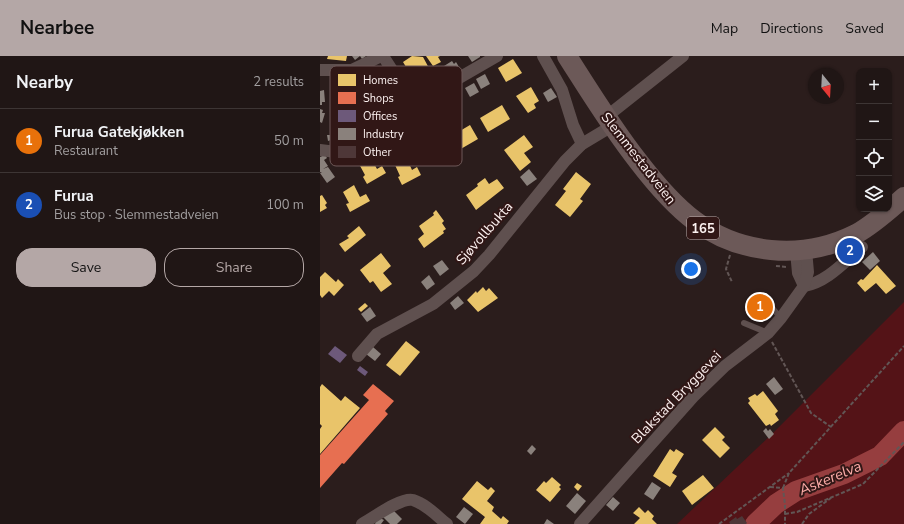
<!DOCTYPE html>
<meta charset="utf-8">
<style>
:root{--surface:#201615;--page:#2d2322;--text:#f1f3f6;--muted:#a29fa0;--line:#3d3534;--accent:#b4a7a6}
body{margin:0;font-family:"Nunito Sans",sans-serif;background:var(--page);color:var(--text)}
.controls{position:absolute;right:12px;top:12px;display:grid;overflow:hidden;border-radius:8px;box-shadow:0 1px 3px #0004}
.controls button{width:36px;height:36px;display:grid;place-items:center;padding:0;border:0;border-bottom:1px solid var(--line);background:var(--surface);color:var(--text);font:20px sans-serif}
.compass{position:absolute;left:488px;top:12px;width:36px;height:36px;border-radius:50%;background:var(--surface);box-shadow:0 1px 3px #0004;rotate:162deg}
.you{position:absolute;left:371px;top:213px;width:14px;height:14px;margin:-10px;border:3px solid #fff;border-radius:50%;background:#1a73e8;box-shadow:0 0 0 6px #1a73e833}
.badge{display:grid;place-items:center;width:26px;height:26px;border-radius:50%;background:var(--accent);color:#fff;font-size:13px;font-weight:700}
.pin{position:absolute;translate:-50% -50%;border:2px solid #fff;box-shadow:0 1px 4px #0006}
.list{margin:0;padding:0;list-style:none}
h2{display:flex;justify-content:space-between;align-items:center;height:52px;margin:0;padding:0 16px;font-size:17px}
h2 small{font-size:13px;font-weight:400;color:var(--muted)}
.list li{display:grid;grid-template-columns:26px 1fr auto;gap:12px;align-items:center;box-sizing:border-box;height:64px;padding:0 16px;border-top:1px solid var(--line)}
.list b{display:block;font-size:15px;white-space:nowrap}
.list p{margin:0;font-size:13px;white-space:nowrap;color:var(--muted)}
.list em{font-size:13px;font-style:normal;color:var(--muted)}
.actions{display:flex;gap:8px;padding:12px 16px}
.actions a{flex:1;padding:9px 0;border:1px solid var(--accent);border-radius:16px;text-align:center;font-size:14px;color:var(--accent)}
.actions .main{background:var(--accent);color:#111}
.icon{flex:none;width:22px;height:22px;fill:none;stroke:currentColor;stroke-width:2;stroke-linecap:round;stroke-linejoin:round}
.map{position:relative;flex:none;width:584px;height:468px;overflow:hidden}
header{display:flex;align-items:center;gap:24px;box-sizing:border-box;height:56px;padding:0 20px;background:var(--accent);color:#111}
header strong{font-size:19px}
nav{display:flex;gap:22px;margin-inline-start:auto;font-size:14px}
main{display:flex}
aside{flex:1;background:var(--surface)}
.map>svg:first-child{display:block}
.green{fill:#541317}
.homes{fill:#e9c46a}
.shops{fill:#e76f51}
.offices{fill:#6d597a}
.industry{fill:#8a817c}
.lines{fill:none;stroke-linecap:round;stroke-linejoin:round}
.river{stroke:#963e3f;stroke-width:20}
.building{fill:#4e3738}
.path{stroke:#625655;stroke-width:2;stroke-dasharray:4 2;stroke-linecap:butt}
.lane{stroke:#5f504f;stroke-width:6}
.street{stroke:#5f504f;stroke-width:12}
.primary{stroke:#6c5958;stroke-width:20}
.labels{text-anchor:middle;stroke-width:4;stroke-linejoin:round;paint-order:stroke}
.shield{fill:#311716;stroke:#c0b0af;stroke-width:1}
.shield-label{font-size:13px;font-weight:bold;fill:#fdf2f1}
.street-label{font-size:14px;fill:#fdf2f1;stroke:#311716}
.water-label{font-size:15px;font-style:italic;fill:#fcaca8;stroke:#311716}
.key{fill:#311716;stroke:#6e5958;stroke-width:1}
.key-label{font-size:11px;fill:#fdf2f1}
</style>
<header>
<strong>Nearbee</strong>
<nav><a>Map</a><a>Directions</a><a>Saved</a></nav>
</header>
<main>
<aside>
<h2>Nearby<small>2 results</small></h2>
<ul class="list">
<li><span class="badge" style="background:#e8710a">1</span><div><b>Furua Gatekjøkken</b><p>Restaurant</p></div><em>50 m</em></li>
<li><span class="badge" style="background:#1a4fb4">2</span><div><b>Furua</b><p>Bus stop · Slemmestadveien</p></div><em>100 m</em></li>
</ul>
<div class="actions"><a class="main">Save</a><a>Share</a></div>
</aside>
<div class="map">
<svg width="584" height="468" viewBox="0 0 584 468">
<rect width="100%" height="100%" fill="#2b1d1c"/>
<polygon class="green" points="584,246 584,468 357,468 453,377"/>
<g class="homes">
<polygon points="8,0 27,0 26,5 7,3"/>
<polygon points="92,0 103,1 110,14 103,18 100,13 91,19 83,6"/>
<polygon points="106,0 120,0 118,1 121,6 113,10"/>
<polygon points="193,3 202,17 186,26 178,12"/>
<polygon points="211,31 219,45 214,48 216,52 208,57 196,40"/>
<polygon points="182,49 190,63 168,76 160,62"/>
<polygon points="150,69 158,83 139,94 142,98 133,103 130,98 136,95 128,82"/>
<polygon points="204,79 213,91 204,97 211,106 200,115 184,94"/>
<polygon points="51,102 57,113 62,110 66,117 47,128 43,121 45,119 39,108"/>
<polygon points="87,103 92,114 97,111 101,119 82,129 78,121 80,120 75,109"/>
<polygon points="256,116 271,128 260,143 263,145 250,161 235,149 246,135 243,133"/>
<polygon points="165,122 169,128 177,123 184,132 156,154 146,139 158,130 157,128"/>
<polygon points="34,129 40,141 46,138 50,145 30,156 26,148 29,147 23,136"/>
<polygon points="2,139 7,147 5,149 7,152 0,156 0,140"/>
<polygon points="116,154 124,165 122,167 126,173 123,175 124,177 104,192 98,183 104,178 99,170 114,159 113,157"/>
<polygon points="39,170 46,179 25,196 19,188 29,182 27,180"/>
<polygon points="61,197 71,210 63,217 72,228 61,236 53,225 50,227 40,214"/>
<polygon points="557,209 576,230 566,238 556,227 545,236 537,227 541,223 543,224"/>
<polygon points="5,216 16,226 18,223 24,229 14,240 9,235 2,242 0,239 0,221"/>
<polygon points="163,231 166,235 169,232 178,242 158,256 147,244 156,235 157,237"/>
<polygon points="45,247 48,250 41,256 38,253"/>
<polygon points="86,285 100,296 80,320 66,309"/>
<polygon points="2,328 21,345 25,340 40,352 0,398 0,373 2,370 0,368 0,331"/>
<polygon points="443,335 458,355 455,358 459,364 451,370 450,368 446,370 428,347 430,345 428,342 435,338 437,340"/>
<polygon points="395,371 405,381 402,384 410,392 400,402 382,384"/>
<polygon points="350,393 354,396 356,393 364,398 352,417 357,420 350,431 333,420"/>
<polygon points="383,419 394,432 372,449 362,435"/>
<polygon points="232,421 241,429 239,431 241,433 230,446 216,434 224,425 226,427"/>
<polygon points="157,425 168,434 171,431 175,435 167,445 174,451 172,455 181,463 183,460 189,465 187,468 160,468 165,461 142,443"/>
<polygon points="257,427 262,430 258,435 254,431"/>
<polygon points="319,451 325,457 328,454 334,460 332,463 337,468 314,468 320,462 313,457"/>
</g>
<g class="shops">
<polygon points="434,245 442,250 435,261 425,254"/>
<polygon points="53,328 74,345 65,355 68,358 24,408 22,407 0,432 0,399 49,344 43,339"/>
</g>
<g class="offices">
<polygon points="15,290 27,299 20,307 8,298"/>
<polygon points="40,310 48,316 45,320 37,314"/>
</g>
<g class="industry">
<polygon points="32,0 46,0 42,3 40,0 35,4"/>
<polygon points="148,0 160,0 160,1 152,6"/>
<polygon points="132,5 134,8 136,6 139,11 137,13 138,15 130,20 124,10"/>
<polygon points="165,18 170,28 161,33 156,23"/>
<polygon points="154,27 159,36 150,41 145,32"/>
<polygon points="231,32 237,41 228,46 223,37"/>
<polygon points="4,34 5,46 2,46 2,49 0,49 0,35"/>
<polygon points="0,53 3,54 2,57 5,57 2,67 0,66"/>
<polygon points="19,74 21,86 11,87 11,84 8,85 7,79 10,79 10,76"/>
<polygon points="5,99 7,102 4,104 8,110 3,113 8,111 15,121 7,127 0,117 2,116 0,116 0,101"/>
<polygon points="209,113 217,123 207,130 200,121"/>
<polygon points="553,196 560,205 550,214 542,206"/>
<polygon points="122,204 129,213 120,220 113,210"/>
<polygon points="109,219 115,228 107,234 101,226"/>
<polygon points="138,240 144,247 135,254 130,247"/>
<polygon points="50,251 56,260 47,266 41,258"/>
<polygon points="53,291 61,298 55,305 46,298"/>
<polygon points="454,321 463,333 455,339 446,328"/>
<polygon points="446,372 448,375 450,373 454,378 449,383 443,375"/>
<polygon points="212,389 216,393 211,399 207,395"/>
<polygon points="332,426 341,432 333,444 324,438"/>
<polygon points="257,437 266,445 255,458 246,450"/>
<polygon points="293,441 300,447 293,455 286,449"/>
<polygon points="144,451 153,458 145,468 136,461"/>
<polygon points="71,452 82,463 77,468 70,468 63,461"/>
<polygon points="58,461 64,464 61,468 55,468"/>
<polygon points="227,463 234,468 224,468"/>
</g>
<g class="lines">
<polyline class="river" points="435,468 456,448 476,435 524,418 560,400 584,375"/>
</g>
<polygon class="building" points="422,460 427,467 426,468 410,468 409,466 416,461 417,463"/>
<g class="lines">
<g class="path">
<polyline points="410,199 406,213 412,226"/>
<polyline points="456,210 467,211"/>
<polyline points="452,286 491,357 511,371"/>
<polyline points="450,431 463,432 465,449 465,468"/>
<polyline points="463,432 469,417 584,290"/>
<polyline points="465,458 477,456 543,428 584,386"/>
<polyline points="399,468 469,417"/>
<polyline points="482,468 489,458 511,442"/>
</g>
<g class="lane">
<polyline points="452,252 461,262"/>
<polyline points="424,267 448,277"/>
</g>
<g class="street">
<polyline points="63,0 94,48"/>
<polyline points="223,0 242,34 253,69 262,88"/>
<polyline points="0,14 32,14 61,0"/>
<polyline points="286,61 363,0"/>
<polyline points="0,94 16,96 30,90 62,71 94,48 177,0"/>
<polyline points="476,195 478,217 484,230"/>
<path d="M484,230C507,226 524,206 542,191"/>
<polyline points="38,300 57,278 113,248 154,215 169,199 245,105 262,88 292,70"/>
<path d="M42,468C53,462 81,441 93,444C106,448 117,460 127,468"/>
<polyline points="260,468 373,341 405,310 448,277 461,262 484,230 488,216 486,194"/>
</g>
<path class="primary" d="M247,0C270,36 292,72 318,105C354,152 389,188 451,194C481,197 510,191 536,178C554,168 569,154 584,141"/>
</g>
<g class="labels">
<rect class="shield" x="367" y="161" width="32" height="22" rx="3"/>
<g class="shield-label">
<text x="383" y="177">165</text>
</g>
<g class="street-label">
<text transform="translate(319 102) rotate(52)" y="5">Slemmestadveien</text>
<text transform="translate(164 177) rotate(-49)" y="5">Sjøvollbukta</text>
<text transform="translate(356 341) rotate(-46)" y="5">Blakstad Bryggevei</text>
</g>
<g class="water-label">
<text transform="translate(510 422) rotate(-23)" y="5">Askerelva</text>
</g>
</g>
<rect x="10" y="10" width="132" height="100" rx="6" class="key"/>
<rect x="18" y="18" width="18" height="12" fill="#e9c46a"/>
<rect x="18" y="36" width="18" height="12" fill="#e76f51"/>
<rect x="18" y="54" width="18" height="12" fill="#6d597a"/>
<rect x="18" y="72" width="18" height="12" fill="#8a817c"/>
<rect x="18" y="90" width="18" height="12" fill="#4e3738"/>
<g class="key-label">
<text x="43" y="28">Homes</text>
<text x="43" y="46">Shops</text>
<text x="43" y="64">Offices</text>
<text x="43" y="82">Industry</text>
<text x="43" y="100">Other</text>
</g>
</svg>
<div class="controls">
<button>+</button>
<button>−</button>
<button><svg class="icon" aria-label="locate" viewBox="0 0 24 24"><circle cx="12" cy="12" r="6"/><path d="M12 2v4M12 18v4M2 12h4M18 12h4"/></svg></button>
<button><svg class="icon" aria-label="layers" viewBox="0 0 24 24"><path d="M12 4l9 5-9 5-9-5zM3 14l9 5 9-5"/></svg></button>
</div>
<svg class="compass" viewBox="-18 -18 36 36"><path d="M0-13l5 13h-10z" fill="#e53935"/><path d="M0 13l5-13h-10z" fill="#a29fa0"/></svg>
<div class="you"></div>
<div class="pin badge" style="left:440px;top:251px;background:#e8710a">1</div>
<div class="pin badge" style="left:530px;top:195px;background:#1a4fb4">2</div>
</div>
</main>
